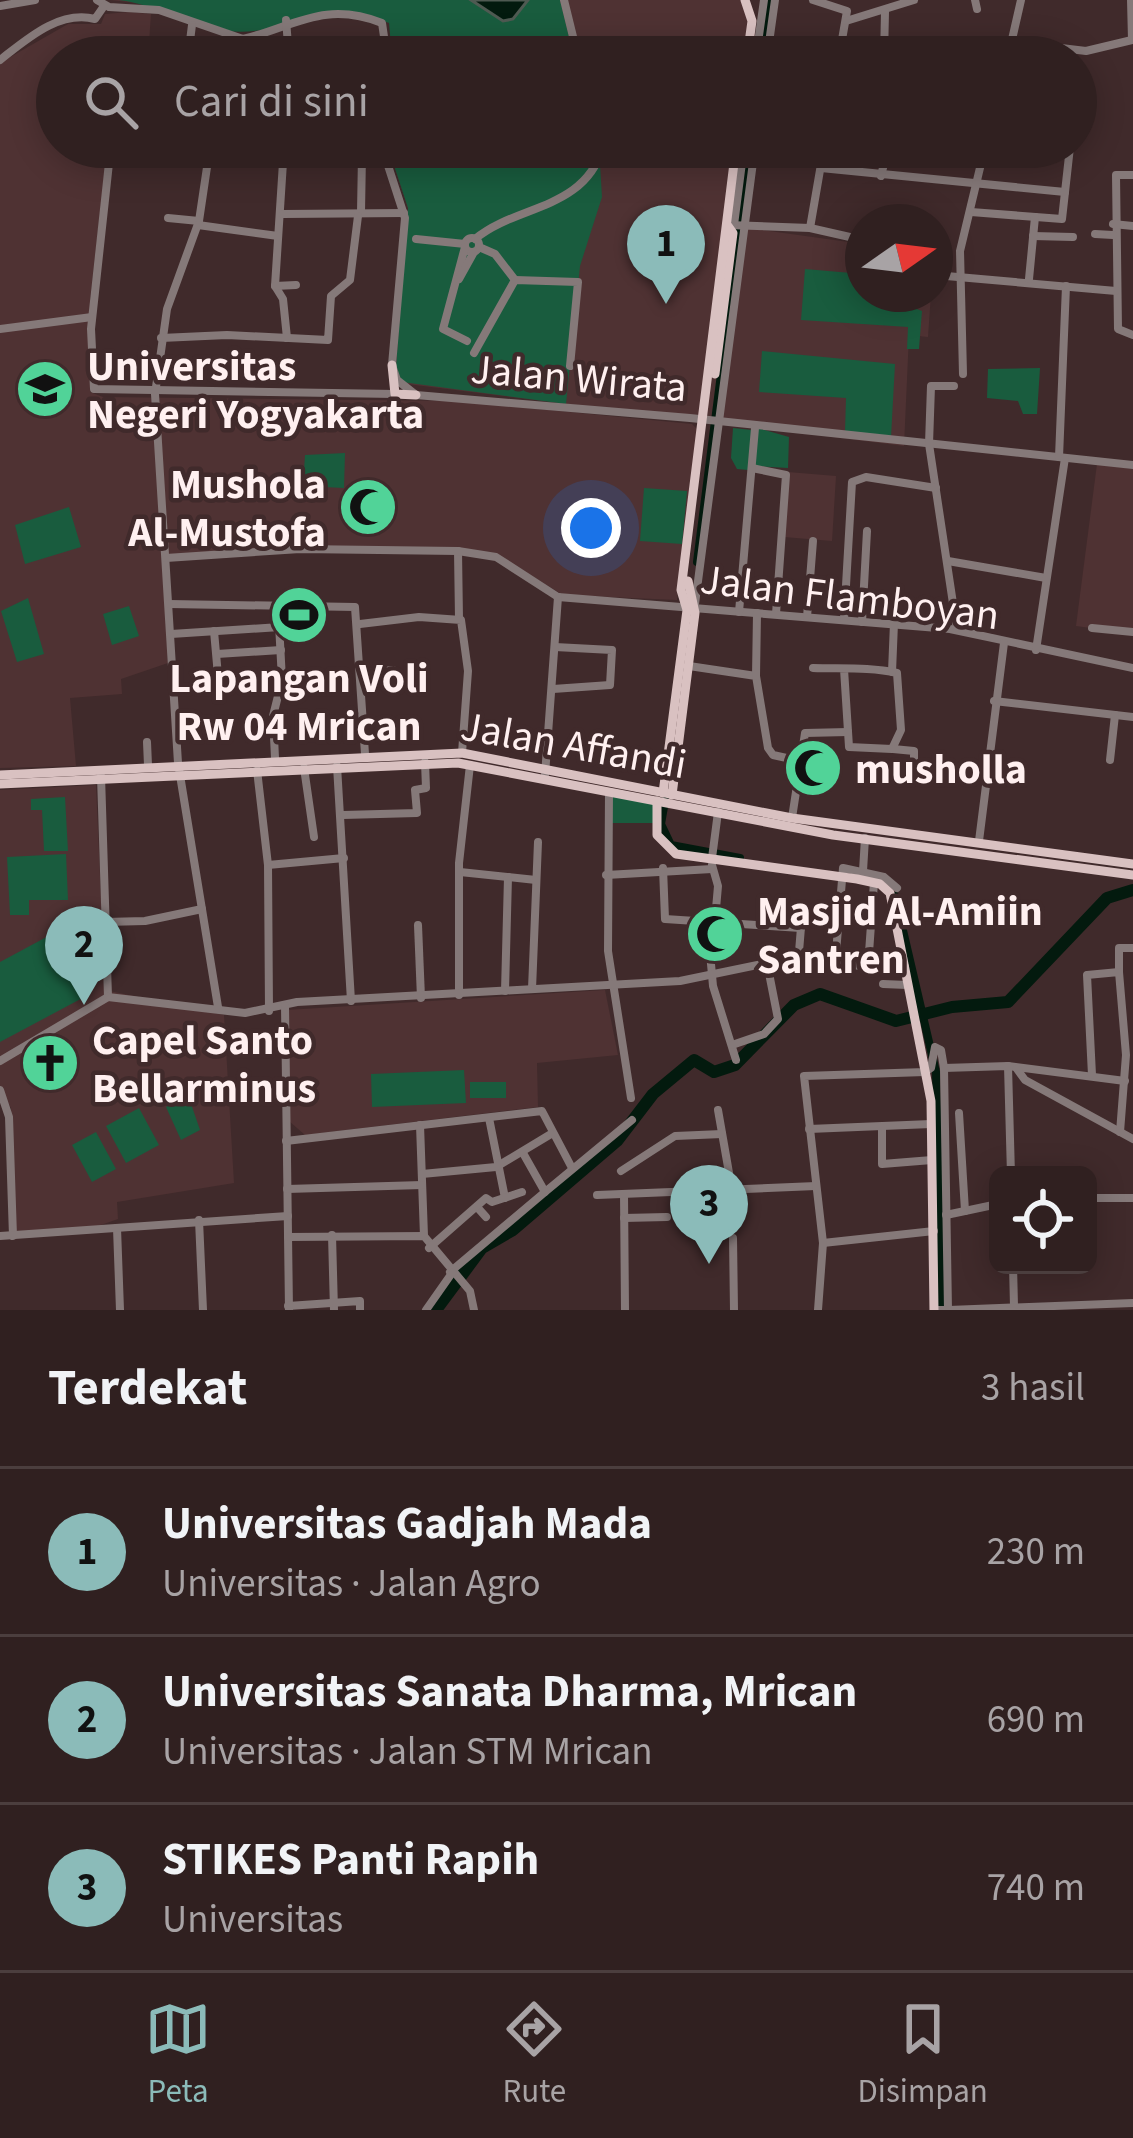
<!DOCTYPE html>
<html lang="id">
<meta charset="utf-8">
<style>
:root{--surface:#302020;--page:#3c2d2d;--text:#f1f3f6;--muted:#a8a3a5;--line:#4b3e3e;--accent:#8bbbb9}
body{margin:0;font-family:"Source Sans 3",sans-serif;background:var(--page);color:var(--text)}
.controls{position:absolute;right:36px;bottom:36px;display:grid;overflow:hidden;border-radius:18px;box-shadow:0 6px 30px #0003}
.controls button{width:108px;height:108px;display:grid;place-items:center;padding:0;border:0;border-bottom:3px solid var(--line);background:var(--surface);color:var(--text);font:60px sans-serif}
.compass{position:absolute;left:845px;top:204px;width:108px;height:108px;border-radius:50%;background:var(--surface);box-shadow:0 6px 30px #0003;rotate:76deg}
.you{position:absolute;left:591px;top:528px;width:42px;height:42px;margin:-30px;border:9px solid #fff;border-radius:50%;background:#1a73e8;box-shadow:0 0 0 18px #1a73e833}
.badge{display:grid;place-items:center;width:78px;height:78px;border-radius:50%;background:var(--accent);color:#111;font-size:39px;font-weight:700}
.pin{position:absolute;translate:-50% -99px;filter:drop-shadow(0 3px 6px #0008)}
.pin::after{content:'';position:absolute;top:63px;width:42px;height:36px;background:inherit;clip-path:polygon(0 0,100% 0,50% 100%)}
.list{margin:0;padding:0;list-style:none}
h2{display:flex;justify-content:space-between;align-items:center;height:156px;margin:0;padding:0 48px;font-size:51px}
h2 small{font-size:39px;font-weight:400;color:var(--muted)}
.list li{display:grid;grid-template-columns:78px 1fr auto;gap:36px;align-items:center;box-sizing:border-box;height:168px;padding:0 48px;border-top:3px solid var(--line)}
.list b{display:block;font-size:45px;white-space:nowrap}
.list p{margin:0;font-size:39px;white-space:nowrap;color:var(--muted)}
.list em{font-size:39px;font-style:normal;color:var(--muted)}
.icon{flex:none;width:66px;height:66px;fill:none;stroke:currentColor;stroke-width:2;stroke-linecap:round;stroke-linejoin:round}
.map{position:relative;flex:none;width:1133px;height:1310px;overflow:hidden}
.search{position:absolute;background:var(--surface);box-shadow:0 6px 30px #0003;left:36px;right:36px;top:36px;height:132px;display:flex;align-items:center;gap:30px;box-sizing:border-box;padding:0 42px;border-radius:66px;color:var(--muted);font-size:45px}
.sheet{height:660px;background:var(--surface)}
nav{display:flex;justify-content:space-around;align-items:center;box-sizing:border-box;height:168px;border-top:3px solid var(--line);background:var(--surface);font-size:33px;color:var(--muted)}
nav a{display:grid;justify-items:center;gap:6px}
nav .on{color:var(--accent)}
.map>svg:first-child{display:block}
.built{fill:#4f3233}
.green{fill:#195c3e}
.water{fill:#031a0e;stroke:#4f5a52;stroke-width:3}
.lines{fill:none;stroke-linecap:round;stroke-linejoin:round}
.canal{stroke:#031a0e;stroke-width:8}
.river{stroke:#031a0e;stroke-width:12}
.minor{stroke:#857979;stroke-width:8}
.major{stroke:#d9c1c1;stroke-width:9}
.labels{text-anchor:middle;stroke-width:9;stroke-linejoin:round;paint-order:stroke}
.poi-label{font-size:42px;font-weight:bold;fill:#fff0f0;stroke:#402a2b;text-anchor:start}
.street-label{font-size:42px;fill:#fff0f0;stroke:#402a2b}
</style>
<div class="map">
<svg width="1133" height="1310" viewBox="0 0 1133 1310">
<rect width="100%" height="100%" fill="#402a2b"/>
<g class="built">
<polygon points="110,0 742,0 756,33 753,57 392,57 390,23 373,9 302,1 201,24 156,5"/>
<polygon points="129,12 151,14 148,57 57,57 57,147 126,147 106,159 90,300 90,392 103,397 457,401 692,424 697,429 677,600 563,595 501,557 455,549 276,547 162,557 168,663 121,679 122,694 70,698 76,766 0,768 0,63 68,24 101,24 105,14"/>
<polygon points="388,147 742,147 732,226 863,244 863,294 931,294 928,337 909,335 904,446 407,384 396,367 408,208"/>
<polygon points="1097,464 1133,469 1133,634 1076,626"/>
<polygon points="788,472 836,476 832,541 784,537"/>
<polygon points="96,785 105,990 224,1015 234,1183 117,1202 118,1219 98,1226 13,1234 11,1108 0,1088 0,790"/>
<polygon points="605,990 618,1055 537,1063 538,1107 305,1135 289,1121 287,1010"/>
</g>
<g class="green">
<path d="M119,0H560L574,57H392L389,23C332,0 282,37 228,31C191,26 157,5 119,0Z"/>
<polygon points="388,147 599,147 602,197 580,266 566,404 402,382 396,367 408,208"/>
<polygon points="805,269 863,274 863,294 903,294 903,299 905,294 916,294 914,308 922,311 919,349 907,349 908,327 801,320"/>
<polygon points="762,351 895,364 891,437 845,432 846,398 759,392"/>
<polygon points="1040,368 1037,414 1023,414 1018,401 987,398 988,369"/>
<polygon points="733,428 752,430 748,470 737,469 731,458"/>
<polygon points="758,428 789,437 788,468 755,466"/>
<polygon points="345,453 344,488 303,486 305,455"/>
<polygon points="644,488 687,491 682,544 640,541"/>
<polygon points="69,507 81,547 25,564 15,525"/>
<polygon points="28,598 44,654 17,662 1,611"/>
<polygon points="129,606 139,636 112,645 103,614"/>
<polygon points="610,796 660,805 656,823 609,823"/>
<polygon points="65,797 68,851 44,851 42,810 31,810 31,799"/>
<polygon points="66,854 68,900 29,900 29,915 10,915 7,857"/>
<polygon points="54,933 62,935 90,994 0,1042 0,962"/>
<polygon points="464,1070 466,1103 372,1107 371,1074"/>
<rect x="470" y="1082" width="36" height="16"/>
<polygon points="187,1092 200,1130 181,1140 166,1107"/>
<polygon points="139,1108 159,1145 126,1163 106,1126"/>
<polygon points="96,1132 116,1169 92,1182 72,1145"/>
</g>
<polygon class="water" points="471,0 528,0 513,19 503,21"/>
<g class="lines">
<g class="canal">
<polyline points="762,57 769,0"/>
<polyline points="697,562 750,147"/>
<polyline points="665,801 661,824 671,845 740,858"/>
<polyline points="895,896 936,1072 942,1310"/>
</g>
<polyline class="river" points="436,1310 482,1248 513,1230 617,1141 653,1094 694,1060 714,1072 735,1065 794,1005 820,994 896,1021 952,1007 1008,1002 1107,898 1133,890"/>
<g class="minor">
<path d="M97,0L109,7L159,10L243,39C293,27 324,0 382,23L387,57"/>
<polyline points="564,0 578,57"/>
<polyline points="813,0 847,11 839,57"/>
<polyline points="975,0 977,9"/>
<polyline points="1131,0 1132,40"/>
<polyline points="0,6 35,0"/>
<polyline points="286,20 289,57"/>
<polyline points="846,21 914,0"/>
<polyline points="1012,42 1086,51 1132,40"/>
<polyline points="188,57 192,25"/>
<polyline points="239,57 243,39"/>
<polyline points="756,57 764,0"/>
<polyline points="767,57 775,0"/>
<polyline points="884,57 885,12"/>
<polyline points="1008,57 1021,0"/>
<path d="M0,60C27,39 59,10 95,19L104,6"/>
<polyline points="130,147 109,163 91,329 94,389 395,394"/>
<polyline points="210,147 199,221 167,309 155,394 178,763 218,1007"/>
<polyline points="284,147 275,286 283,299 287,338"/>
<polyline points="382,147 405,218 392,365 397,380 416,395 690,418 1133,465"/>
<polyline points="638,147 655,158 670,147"/>
<polyline points="821,168 1065,192"/>
<polyline points="1133,175 1116,175 1118,329 1133,335"/>
<polyline points="881,176 888,147"/>
<polyline points="361,212 362,155"/>
<polyline points="971,212 1062,219 1070,147"/>
<polyline points="283,214 404,213"/>
<polyline points="168,218 199,221"/>
<polyline points="1113,224 1133,226"/>
<polyline points="198,225 278,236"/>
<polyline points="728,225 810,228 863,240"/>
<polyline points="734,225 744,147"/>
<polyline points="810,228 824,147"/>
<polyline points="1095,234 1113,235"/>
<polyline points="1033,236 1073,237"/>
<circle cx="472" cy="245" r="7"/>
<polyline points="416,239 465,244"/>
<path d="M475,239C517,204 584,211 603,147"/>
<polyline points="465,247 443,329 467,341"/>
<polyline points="479,247 495,254 515,280"/>
<polyline points="935,275 1116,291"/>
<polyline points="459,279 474,252"/>
<polyline points="1029,279 1035,217"/>
<polyline points="275,286 296,285"/>
<polyline points="0,329 92,317"/>
<polyline points="161,338 227,335 328,340 331,296 350,280 358,216"/>
<polyline points="474,353 515,280 578,282 570,366"/>
<polyline points="963,374 960,251 985,147"/>
<polyline points="954,386 931,386 929,444 957,630"/>
<polyline points="1059,457 1066,286"/>
<polyline points="752,468 786,475 776,614"/>
<polyline points="458,551 459,619"/>
<polyline points="166,558 300,549 458,551 496,557 558,597"/>
<polyline points="948,561 1046,578"/>
<polyline points="558,597 950,629 1133,668"/>
<polyline points="169,604 355,607 365,754"/>
<polyline points="695,604 755,147"/>
<polyline points="739,612 755,428"/>
<polyline points="807,617 813,541"/>
<polyline points="844,620 852,482 866,477 936,488"/>
<polyline points="862,622 867,531"/>
<polyline points="360,624 419,617 461,620 468,671 462,753"/>
<polyline points="1092,628 1133,632"/>
<polyline points="171,634 280,627"/>
<polyline points="1036,650 1065,458"/>
<polyline points="217,654 281,650"/>
<polyline points="689,666 756,676 768,748 773,755 800,761"/>
<path d="M813,668C841,669 870,667 897,673L901,730L892,749L849,747L844,669"/>
<polyline points="892,672 894,623"/>
<polyline points="361,673 393,670"/>
<polyline points="756,676 757,613"/>
<polyline points="553,689 610,685 612,650 555,647"/>
<polyline points="175,690 219,687 214,631"/>
<polyline points="994,701 1133,717"/>
<polyline points="147,742 148,765"/>
<polyline points="893,749 914,751 914,776"/>
<polyline points="275,758 273,716 282,680 278,605"/>
<polyline points="1110,760 1115,715"/>
<polyline points="337,766 351,1001"/>
<polyline points="304,768 314,837"/>
<polyline points="257,770 268,865 269,1011"/>
<polyline points="545,775 558,597"/>
<polyline points="101,776 108,997"/>
<polyline points="609,792 608,951 631,1098"/>
<polyline points="343,815 417,813 415,790 426,788 425,762"/>
<polyline points="792,818 805,733 848,732"/>
<polyline points="979,841 1004,643"/>
<polyline points="712,858 718,812"/>
<polyline points="268,865 344,858"/>
<polyline points="712,865 718,886 715,920"/>
<polyline points="663,868 665,919 801,928"/>
<polyline points="863,871 865,838"/>
<polyline points="460,872 536,880"/>
<polyline points="606,875 712,869"/>
<polyline points="707,920 713,986 736,1060"/>
<polyline points="105,922 145,921 202,909"/>
<polyline points="418,925 421,998"/>
<polyline points="798,964 802,915"/>
<polyline points="835,965 843,868 884,877 897,888"/>
<polyline points="868,967 874,882"/>
<polyline points="1119,972 1119,948 1133,948"/>
<polyline points="883,984 907,985"/>
<polyline points="532,989 538,842"/>
<polyline points="505,991 508,877"/>
<polyline points="459,995 459,863 470,765"/>
<polyline points="108,997 245,1013 297,1002 680,981 767,963 905,967"/>
<polyline points="285,1006 289,1310"/>
<polyline points="732,1045 764,1034 778,1019 767,963"/>
<polyline points="0,1061 108,997"/>
<polyline points="1008,1066 1011,1175"/>
<polyline points="944,1068 1008,1066 1125,1081"/>
<polyline points="1017,1069 1025,1080 1133,1139"/>
<polyline points="1092,1075 1087,975 1119,972 1126,1055 1120,1132"/>
<polyline points="0,1090 9,1117 13,1236"/>
<polyline points="239,1091 282,1088"/>
<polyline points="718,1110 732,1190"/>
<polyline points="959,1113 965,1211"/>
<polyline points="489,1118 505,1198"/>
<polyline points="420,1125 424,1236"/>
<polyline points="882,1127 882,1164 932,1160"/>
<polyline points="809,1129 931,1124"/>
<polyline points="286,1141 542,1111 572,1168"/>
<polyline points="523,1153 545,1192 632,1120"/>
<polyline points="621,1171 675,1136 722,1134"/>
<polyline points="422,1174 496,1167 551,1134"/>
<polyline points="287,1189 422,1185"/>
<polyline points="624,1194 625,1310"/>
<polyline points="597,1195 816,1186"/>
<polyline points="1088,1198 1133,1198"/>
<polyline points="477,1207 486,1217"/>
<polyline points="946,1215 998,1204"/>
<polyline points="624,1218 667,1217"/>
<polyline points="199,1220 203,1310"/>
<polyline points="117,1228 120,1310"/>
<polyline points="332,1235 334,1310"/>
<polyline points="0,1236 288,1216"/>
<polyline points="288,1237 424,1236 470,1291 474,1310"/>
<polyline points="733,1238 734,1310"/>
<polyline points="823,1243 934,1231"/>
<polyline points="429,1248 486,1198 492,1202 522,1192"/>
<polyline points="1013,1265 1014,1306"/>
<polyline points="450,1272 545,1192"/>
<polyline points="288,1306 360,1301 360,1310"/>
<polyline points="426,1310 452,1273"/>
<polyline points="818,1310 823,1243 804,1076 925,1072 931,1068 935,1047 941,1050 944,1068 948,1310 937,1310"/>
<polyline points="949,1310 1133,1303"/>
</g>
<g class="major">
<polyline points="745,0 752,21 747,57"/>
<polyline points="392,365 395,394 416,395"/>
<polyline points="715,374 733,233 728,226"/>
<polyline points="0,775 462,753 792,818 1133,864"/>
<polyline points="0,784 458,763 833,835 1133,875"/>
<polyline points="663,793 687,610 681,590 736,147"/>
<polyline points="672,795 695,613 688,581"/>
<polyline points="657,801 657,835 676,854 857,879 880,884 890,893 931,1101 934,1310"/>
</g>
</g>
<defs>
<g id="university-disc" transform="scale(3)"><circle r="9.5" fill="#51d398" stroke="#402a2b"/><path d="M0-5L7-2L0 1L-7-2ZM-4 1L0 2.5L4 1V4Q0 6-4 4Z" fill="#111"/></g>
<g id="mosque-disc" transform="scale(3)"><circle r="9.5" fill="#51d398" stroke="#402a2b"/><path d="M3.5-4.9A6 6 0 1 0 3.5 4.9A5 5 0 1 1 3.5-4.9Z" fill="#111"/></g>
<g id="stadium-disc" transform="scale(3)"><circle r="9.5" fill="#51d398" stroke="#402a2b"/><path d="M0-5a6.5 5 0 1 0 0 10a6.5 5 0 1 0 0-10ZM-3.5-1.8h7v3.6h-7Z" fill="#111"/></g>
<g id="church-disc" transform="scale(3)"><circle r="9.5" fill="#51d398" stroke="#402a2b"/><path d="M-1.2-6h2.4v3.5h3.3v2.4h-3.3V6h-2.4V-.1h-3.3v-2.4h3.3Z" fill="#111"/></g>
</defs>
<g fill-rule="evenodd">
<use href="#university-disc" x="45" y="389"/>
<use href="#mosque-disc" x="368" y="507"/>
<use href="#stadium-disc" x="299" y="615"/>
<use href="#mosque-disc" x="813" y="768"/>
<use href="#mosque-disc" x="715" y="934"/>
<use href="#church-disc" x="50" y="1063"/>
</g>
<g class="labels">
<g class="poi-label">
<text x="87" y="380">Universitas<tspan x="87" dy="48">Negeri Yogyakarta</tspan></text>
<text x="326" y="498" text-anchor="end">Mushola<tspan x="326" dy="48">Al-Mustofa</tspan></text>
<text x="299" y="692" text-anchor="middle">Lapangan Voli<tspan x="299" dy="48">Rw 04 Mrican</tspan></text>
<text x="855" y="783">musholla</text>
<text x="757" y="925">Masjid Al-Amiin<tspan x="757" dy="48">Santren</tspan></text>
<text x="92" y="1054">Capel Santo<tspan x="92" dy="48">Bellarminus</tspan></text>
</g>
<g class="street-label">
<text transform="translate(579 377) rotate(5)" y="15">Jalan Wirata</text>
<text transform="translate(850 596) rotate(7)" y="15">Jalan Flamboyan</text>
<text transform="translate(574 744) rotate(10)" y="15">Jalan Affandi</text>
</g>
</g>
</svg>
<div class="controls">
<button><svg class="icon" aria-label="locate" viewBox="0 0 24 24"><circle cx="12" cy="12" r="6"/><path d="M12 2v4M12 18v4M2 12h4M18 12h4"/></svg></button>
</div>
<svg class="compass" viewBox="-18 -18 36 36"><path d="M0-13l5 13h-10z" fill="#e53935"/><path d="M0 13l5-13h-10z" fill="#a8a3a5"/></svg>
<div class="you"></div>
<div class="pin badge" style="left:666px;top:304px">1</div>
<div class="pin badge" style="left:84px;top:1005px">2</div>
<div class="pin badge" style="left:709px;top:1264px">3</div>
<div class="search"><svg class="icon" aria-label="search" viewBox="0 0 24 24"><circle cx="10" cy="10" r="6"/><path d="M15 15l6 6"/></svg>Cari di sini</div>
</div>
<section class="sheet">
<h2>Terdekat<small>3 hasil</small></h2>
<ul class="list">
<li><span class="badge">1</span><div><b>Universitas Gadjah Mada</b><p>Universitas · Jalan Agro</p></div><em>230 m</em></li>
<li><span class="badge">2</span><div><b>Universitas Sanata Dharma, Mrican</b><p>Universitas · Jalan STM Mrican</p></div><em>690 m</em></li>
<li><span class="badge">3</span><div><b>STIKES Panti Rapih</b><p>Universitas</p></div><em>740 m</em></li>
</ul>
</section>
<nav>
<a class="on"><svg class="icon" aria-label="map" viewBox="0 0 24 24"><path d="M3 6l6-2 6 2 6-2v14l-6 2-6-2-6 2zM9 4v14M15 6v14"/></svg>Peta</a>
<a><svg class="icon" aria-label="directions" viewBox="0 0 24 24"><path d="M12 3l9 9-9 9-9-9zM9 14v-3h6M13 9l2 2-2 2"/></svg>Rute</a>
<a><svg class="icon" aria-label="saved" viewBox="0 0 24 24"><path d="M7 4h10v16l-5-4-5 4z"/></svg>Disimpan</a>
</nav>
